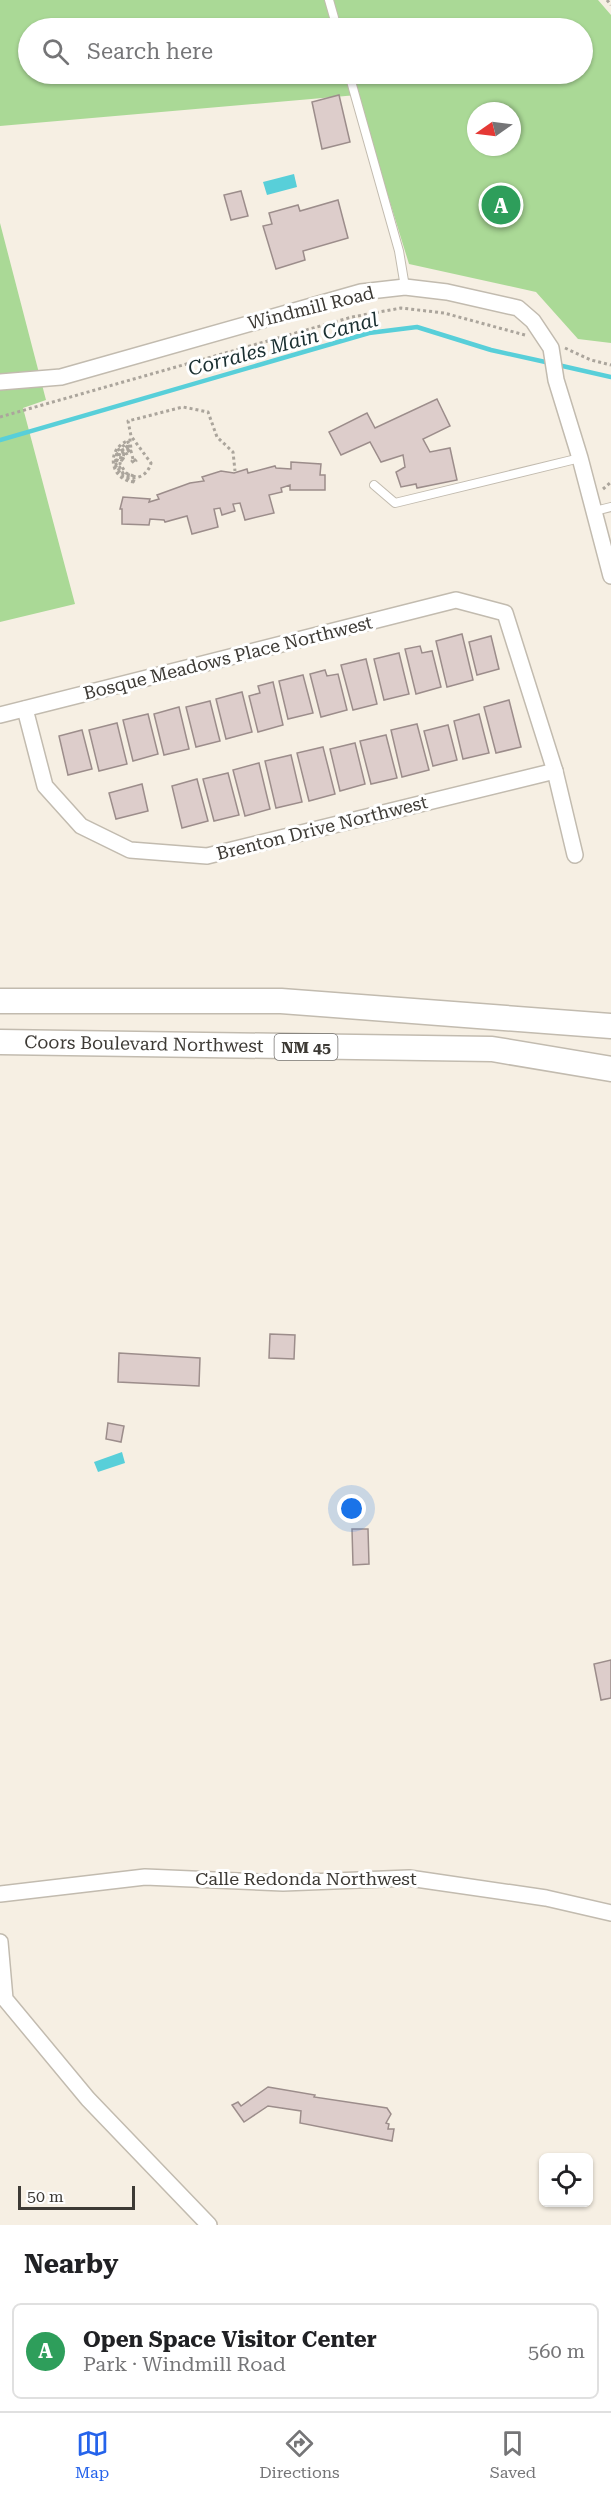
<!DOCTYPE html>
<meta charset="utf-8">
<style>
:root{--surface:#fff;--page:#f2f2f2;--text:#202124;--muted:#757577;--line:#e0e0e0;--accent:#2563eb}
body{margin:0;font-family:"Roboto Serif",serif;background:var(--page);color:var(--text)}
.controls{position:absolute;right:18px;bottom:18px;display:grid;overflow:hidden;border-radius:9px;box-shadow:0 2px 4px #0004}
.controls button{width:54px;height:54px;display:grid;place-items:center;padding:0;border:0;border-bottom:2px solid var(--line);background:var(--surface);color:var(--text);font:30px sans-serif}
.compass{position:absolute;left:467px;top:102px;width:54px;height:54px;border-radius:50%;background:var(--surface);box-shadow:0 2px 4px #0004;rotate:256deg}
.scale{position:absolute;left:18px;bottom:15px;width:117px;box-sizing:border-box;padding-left:6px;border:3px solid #3d3a35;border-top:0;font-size:16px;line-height:21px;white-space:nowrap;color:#3d3a35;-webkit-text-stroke:4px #fff;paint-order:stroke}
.you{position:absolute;left:352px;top:1509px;width:21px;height:21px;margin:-15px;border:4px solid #fff;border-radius:50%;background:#1a73e8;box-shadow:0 0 0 9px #1a73e833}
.badge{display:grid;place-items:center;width:39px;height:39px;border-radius:50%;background:var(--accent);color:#fff;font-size:20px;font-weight:700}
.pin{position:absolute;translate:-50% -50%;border:3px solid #fff;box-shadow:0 2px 6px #0006}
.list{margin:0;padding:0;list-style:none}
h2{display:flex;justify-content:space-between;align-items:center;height:78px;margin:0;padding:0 24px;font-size:26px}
h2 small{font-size:20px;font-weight:400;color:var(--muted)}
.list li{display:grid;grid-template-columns:39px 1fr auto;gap:18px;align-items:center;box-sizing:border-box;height:96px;margin:0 12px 12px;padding:0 12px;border:2px solid var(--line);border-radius:9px}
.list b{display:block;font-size:22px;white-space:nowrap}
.list p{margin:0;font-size:20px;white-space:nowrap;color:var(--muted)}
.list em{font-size:20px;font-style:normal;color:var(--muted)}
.icon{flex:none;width:33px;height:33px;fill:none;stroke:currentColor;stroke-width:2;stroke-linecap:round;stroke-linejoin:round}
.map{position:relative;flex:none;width:611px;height:2225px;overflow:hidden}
.search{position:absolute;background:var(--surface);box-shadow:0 2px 4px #0004;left:18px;right:18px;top:18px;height:66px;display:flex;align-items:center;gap:15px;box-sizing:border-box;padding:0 21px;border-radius:33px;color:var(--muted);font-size:22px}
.sheet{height:186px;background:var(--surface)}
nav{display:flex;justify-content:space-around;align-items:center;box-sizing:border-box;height:84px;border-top:2px solid var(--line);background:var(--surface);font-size:16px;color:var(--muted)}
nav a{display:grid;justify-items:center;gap:3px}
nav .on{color:var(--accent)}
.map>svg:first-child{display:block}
.green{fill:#aad996;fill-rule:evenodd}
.water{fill:#58cfd9}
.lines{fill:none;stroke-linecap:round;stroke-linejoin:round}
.stream{stroke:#58cfd9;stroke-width:4.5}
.building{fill:#ddcdcb;stroke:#9c8d8b;stroke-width:1.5}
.lane-casing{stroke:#c2bbaf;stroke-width:10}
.street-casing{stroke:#c2bbaf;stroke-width:18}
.primary-casing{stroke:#c2bbaf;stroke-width:27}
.path{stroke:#aba59c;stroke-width:3;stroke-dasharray:3 3;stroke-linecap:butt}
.lane{stroke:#fff;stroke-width:8}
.street{stroke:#fff;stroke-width:15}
.primary{stroke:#fff;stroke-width:24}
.labels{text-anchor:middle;stroke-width:6;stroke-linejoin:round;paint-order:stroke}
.shield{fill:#fff;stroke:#777572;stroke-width:1.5}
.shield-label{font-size:16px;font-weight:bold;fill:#3d3a35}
.street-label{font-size:18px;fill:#3d3a35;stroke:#fff}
.water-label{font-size:20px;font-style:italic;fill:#1a2f31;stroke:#fff}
</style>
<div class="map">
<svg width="611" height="2225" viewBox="0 0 611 2225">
<rect width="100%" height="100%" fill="#f6efe3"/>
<g class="green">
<path d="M0,0H598L611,15V343L578,339L536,292L409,264L357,95L0,126ZM28,28H582V74H28ZM476,111H512V147H476Z"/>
<polygon points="0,223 46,400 23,408 75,604 0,622"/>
</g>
<g class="water">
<polygon points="294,174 297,187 267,195 263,182"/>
<polygon points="122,1452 125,1463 98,1472 94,1462"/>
</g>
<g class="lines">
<g class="stream">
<polyline points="558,365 611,377"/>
<polyline points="0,440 369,333 417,327 491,350 550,363"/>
</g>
</g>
<g class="building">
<polygon points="339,95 350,142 322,149 312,102"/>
<polygon points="241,191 248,216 231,220 224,195"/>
<polygon points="338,200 348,238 303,251 305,260 276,269 263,226 272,224 269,213 298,205 300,211"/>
<polygon points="437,399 450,426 423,439 430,452 450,448 457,480 417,488 416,484 401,487 396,472 405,467 403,455 381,462 370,442 341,455 329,432 367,413 375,428"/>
<polygon points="291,462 321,464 320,475 325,475 325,490 290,490 290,485 281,488 282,492 269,495 274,513 245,520 240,503 233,504 235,511 222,515 220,508 214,509 218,527 192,534 187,516 165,522 164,520 150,519 149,525 122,524 122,509 120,509 123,497 150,499 149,502 159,499 157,495 190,483 204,481 202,477 221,471 234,473 247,469 248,473 275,466 276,468 291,469"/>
<polygon points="462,634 473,680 447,687 436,641"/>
<polygon points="491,636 499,669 477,675 469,642"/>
<polygon points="420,646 422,653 432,651 441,687 416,694 405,649"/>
<polygon points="399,653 409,694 384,700 374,659"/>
<polygon points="366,659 377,704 353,710 341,665"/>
<polygon points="325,670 327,676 338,674 347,710 321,717 310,674"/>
<polygon points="303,675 313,713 288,719 279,681"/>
<polygon points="273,682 283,725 258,732 249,696 260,693 258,686"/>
<polygon points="242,692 252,732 226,739 216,699"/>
<polygon points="509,700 521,747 496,753 484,707"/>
<polygon points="210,701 220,741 196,747 186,707"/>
<polygon points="179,707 189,749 164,755 154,714"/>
<polygon points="148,714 158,754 133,761 123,720"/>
<polygon points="479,714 489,753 463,759 454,721"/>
<polygon points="117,723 127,764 99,771 89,730"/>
<polygon points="417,724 429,770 402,777 391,730"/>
<polygon points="448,725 457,760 433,766 424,731"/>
<polygon points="82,730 92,769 68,775 59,736"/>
<polygon points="386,735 397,778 371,784 360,741"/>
<polygon points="355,743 365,784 340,791 330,749"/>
<polygon points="323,747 335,794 309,801 297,753"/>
<polygon points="291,755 302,802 276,808 265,761"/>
<polygon points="259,763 270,809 245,816 233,770"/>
<polygon points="228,773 239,815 214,821 203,779"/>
<polygon points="197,779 208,821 182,828 172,786"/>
<polygon points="142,784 148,811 116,819 109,793"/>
<polygon points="270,1334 295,1335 294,1359 269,1358"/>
<polygon points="119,1353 200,1358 199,1386 118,1382"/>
<polygon points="108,1423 124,1426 121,1442 106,1439"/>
<polygon points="352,1529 368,1529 369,1564 353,1565"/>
<polygon points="611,1660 611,1698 601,1700 594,1664"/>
<polygon points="268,2087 315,2095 314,2097 387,2108 391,2114 386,2123 389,2124 388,2129 394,2129 392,2141 300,2123 301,2111 268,2106 244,2122 232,2105 238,2102 241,2106"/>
</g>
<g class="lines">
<g class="lane-casing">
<g id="lane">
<polyline points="329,0 337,28"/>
<polyline points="349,74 399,251 405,287"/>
<polyline points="374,485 395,503 580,458"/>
<polyline points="595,511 611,507"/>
</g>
</g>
<g class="street-casing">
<g id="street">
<polyline points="0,382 61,377 361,292 405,287 447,292 518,308 533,321 551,348 556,380 580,458 611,576"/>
<polyline points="25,709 45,786 81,826 130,850 207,856 555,771"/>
<polyline points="0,715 456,600 505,613 555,771 575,855"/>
<polyline points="0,1894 145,1877 283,1883 409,1878 546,1898 611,1913"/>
<polyline points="0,1942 5,1999 88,2099 209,2225"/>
</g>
</g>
<g class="primary-casing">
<g id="primary">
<polyline points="0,1001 281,1001 611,1026"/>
<polyline points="0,1042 492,1049 611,1069"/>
</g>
</g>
<g class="path">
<polyline points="607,0 611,5"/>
<polyline points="565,348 591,360 611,365"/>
<polyline points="0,417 352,317 401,308 444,313 525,335"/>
<path d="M133,459L131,451L126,454L121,462L124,454L131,449L130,440C104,448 110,482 136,482L122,476L115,465L117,451L128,442L129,445L118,453L116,463L121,451L129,446L130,448L121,454L120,464L126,473L136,477L123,473L118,464H116C123,483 146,482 151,463L131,436L128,421L183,407L208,412L217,437L233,452L235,471"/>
<polygon points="134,459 136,461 134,463 132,461"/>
<polyline points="603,489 611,482"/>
</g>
<use href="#lane" class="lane"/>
<use href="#street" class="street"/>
<use href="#primary" class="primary"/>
</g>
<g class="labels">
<rect class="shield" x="274.5" y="1034" width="63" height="26" rx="4.5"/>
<g class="shield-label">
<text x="306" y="1053">NM 45</text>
</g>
<g class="street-label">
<text transform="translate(311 308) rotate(-14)" y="6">Windmill Road</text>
<text transform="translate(228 658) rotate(-14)" y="6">Bosque Meadows Place Northwest</text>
<text transform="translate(322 828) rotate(-14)" y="6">Brenton Drive Northwest</text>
<text transform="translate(144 1044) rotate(1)" y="6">Coors Boulevard Northwest</text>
<text x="306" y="1885">Calle Redonda Northwest</text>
</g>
<g class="water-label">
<text transform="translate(283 344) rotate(-15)" y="7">Corrales Main Canal</text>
</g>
</g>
</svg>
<div class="controls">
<button><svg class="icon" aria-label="locate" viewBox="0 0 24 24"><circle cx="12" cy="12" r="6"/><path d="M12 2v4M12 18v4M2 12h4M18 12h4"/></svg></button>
</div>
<svg class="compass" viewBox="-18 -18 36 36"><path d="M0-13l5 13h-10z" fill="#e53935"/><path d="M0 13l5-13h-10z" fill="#757577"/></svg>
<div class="scale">50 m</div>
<div class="you"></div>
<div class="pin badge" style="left:501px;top:205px;background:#2e9e5b">A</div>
<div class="search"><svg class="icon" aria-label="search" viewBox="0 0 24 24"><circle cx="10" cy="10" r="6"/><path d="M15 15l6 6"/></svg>Search here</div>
</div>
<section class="sheet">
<h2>Nearby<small></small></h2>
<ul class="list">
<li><span class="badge" style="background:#2e9e5b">A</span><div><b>Open Space Visitor Center</b><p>Park · Windmill Road</p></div><em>560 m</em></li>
</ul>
</section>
<nav>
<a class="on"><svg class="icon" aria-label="map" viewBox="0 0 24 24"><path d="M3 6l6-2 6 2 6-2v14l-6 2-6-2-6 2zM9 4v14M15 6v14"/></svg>Map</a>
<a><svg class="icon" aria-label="directions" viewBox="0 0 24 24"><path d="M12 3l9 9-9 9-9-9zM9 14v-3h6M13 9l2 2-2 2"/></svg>Directions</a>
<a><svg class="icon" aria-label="saved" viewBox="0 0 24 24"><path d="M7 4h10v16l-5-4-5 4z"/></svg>Saved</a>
</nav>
